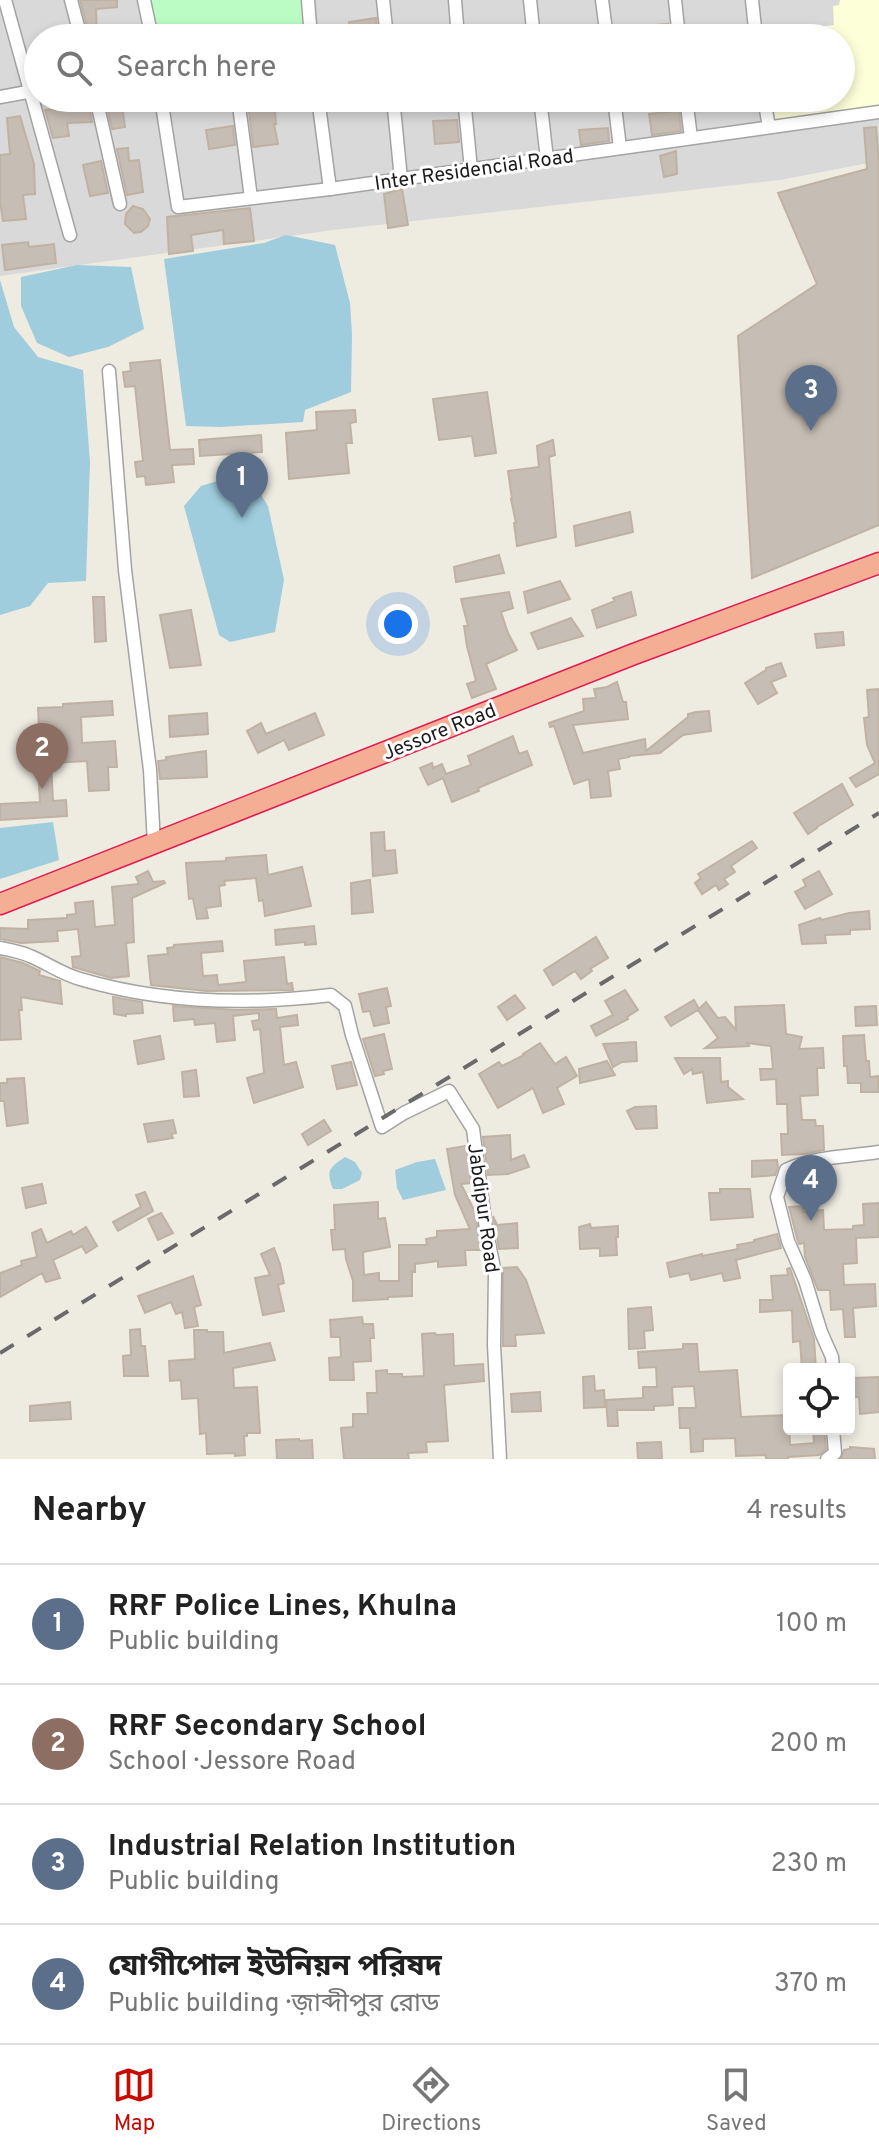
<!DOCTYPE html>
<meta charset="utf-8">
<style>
:root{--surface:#fff;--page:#f2f2f2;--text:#222;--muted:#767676;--line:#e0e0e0;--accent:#c80b00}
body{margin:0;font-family:Overpass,"Noto Sans Bengali",sans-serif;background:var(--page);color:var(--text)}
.controls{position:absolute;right:24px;bottom:24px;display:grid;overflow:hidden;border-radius:8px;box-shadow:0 4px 12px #0003}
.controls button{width:72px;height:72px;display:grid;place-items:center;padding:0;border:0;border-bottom:2px solid var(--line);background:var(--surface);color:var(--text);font:40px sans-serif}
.you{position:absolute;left:398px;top:624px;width:28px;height:28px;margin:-20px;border:6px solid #fff;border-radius:50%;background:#1a73e8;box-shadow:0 0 0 12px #1a73e833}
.badge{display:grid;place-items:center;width:52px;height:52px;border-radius:50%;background:var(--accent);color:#fff;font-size:26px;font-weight:700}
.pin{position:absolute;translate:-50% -66px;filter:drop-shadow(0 2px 4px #0008)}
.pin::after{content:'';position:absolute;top:42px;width:28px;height:24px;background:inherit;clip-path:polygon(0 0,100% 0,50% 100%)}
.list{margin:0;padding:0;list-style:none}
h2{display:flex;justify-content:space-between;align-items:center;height:104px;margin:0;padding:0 32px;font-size:34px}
h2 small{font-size:26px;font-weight:400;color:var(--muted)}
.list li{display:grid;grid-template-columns:52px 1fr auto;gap:24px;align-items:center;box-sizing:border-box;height:120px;padding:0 32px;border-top:2px solid var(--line)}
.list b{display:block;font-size:30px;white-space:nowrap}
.list p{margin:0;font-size:26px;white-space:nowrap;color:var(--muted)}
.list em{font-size:26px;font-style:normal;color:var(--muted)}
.icon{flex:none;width:44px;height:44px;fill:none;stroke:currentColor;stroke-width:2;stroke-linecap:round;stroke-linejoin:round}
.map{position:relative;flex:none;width:879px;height:1459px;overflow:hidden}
.search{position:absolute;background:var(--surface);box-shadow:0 4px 12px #0003;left:24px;right:24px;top:24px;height:88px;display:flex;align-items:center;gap:20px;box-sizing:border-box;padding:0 28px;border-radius:44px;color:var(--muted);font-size:30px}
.sheet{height:584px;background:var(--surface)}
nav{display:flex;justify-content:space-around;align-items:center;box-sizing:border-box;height:112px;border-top:2px solid var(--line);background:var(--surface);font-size:22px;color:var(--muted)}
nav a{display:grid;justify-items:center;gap:4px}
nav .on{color:var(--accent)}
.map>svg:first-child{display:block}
.residential{fill:#dad9d9;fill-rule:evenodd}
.education{fill:#fdffd9}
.park{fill:#bbfcc4}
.water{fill:#9fcdde}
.building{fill:#c6bdb4;stroke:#c0b2a3;stroke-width:2}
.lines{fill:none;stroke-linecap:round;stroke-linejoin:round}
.minor-casing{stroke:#a3a3a3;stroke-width:15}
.trunk-casing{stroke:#df1b53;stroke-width:23}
.minor{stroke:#fff;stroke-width:12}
.trunk{stroke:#f4ae94;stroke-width:20}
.rail{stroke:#6a6a6a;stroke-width:4;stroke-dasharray:16 16;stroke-linecap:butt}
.labels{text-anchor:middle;stroke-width:6;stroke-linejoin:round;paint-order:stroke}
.street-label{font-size:20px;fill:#1c1c1c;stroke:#fff}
</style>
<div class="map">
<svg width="879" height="1459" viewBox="0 0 879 1459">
<rect width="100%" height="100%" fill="#eeebe1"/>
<path class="residential" d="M0,0H879V161L780,180L333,230L0,276ZM38,38H841V98H38Z"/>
<polygon class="education" points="840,0 879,0 879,112 769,127 764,98 841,98 841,38 757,38 757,34 834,25 833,6 839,5"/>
<polygon class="park" points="144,0 307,0 311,38 152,38"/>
<g class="water">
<polygon points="286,235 335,245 350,303 352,334 351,392 305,410 303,422 221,427 186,426 164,259 264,243"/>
<polygon points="77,265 131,267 144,329 108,347 69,357 37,343 21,306 21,277"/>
<polygon points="0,280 14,327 38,357 83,370 90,462 86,581 48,583 30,606 0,615"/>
<polygon points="247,472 268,506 284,580 275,632 230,642 219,635 184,506 201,486"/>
<polygon points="53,822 59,860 0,879 0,828"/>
<path d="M345,1157L355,1162L362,1173L360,1180L342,1189H333C326,1170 329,1168 345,1157Z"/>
<polygon points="435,1159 446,1190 403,1200 397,1188 395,1170 417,1162"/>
</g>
<g class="building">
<polygon points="80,0 117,0 117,7 96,9 97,37 90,38"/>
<polygon points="376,18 378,38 350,38 349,22"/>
<polygon points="668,24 670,38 641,38 640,26"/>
<polygon points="87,98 92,122 67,123 69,136 53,138 45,110 69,108 68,99"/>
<polygon points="105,98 121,98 125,127 112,129"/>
<polygon points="274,101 276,124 274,124 278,144 253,147 248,102"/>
<polygon points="679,111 681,131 652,135 649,114"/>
<polygon points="20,116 34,164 35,194 23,195 26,219 3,221 0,201 0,155 10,154 7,118"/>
<polygon points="457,120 459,142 435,144 433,121"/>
<polygon points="233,126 235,145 209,149 206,130"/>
<polygon points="876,127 879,163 879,525 752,578 738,336 817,284 778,193 867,169 864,128"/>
<polygon points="608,128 609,141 581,145 579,130"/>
<polygon points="128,148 129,161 139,160 143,192 127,195 117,149"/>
<polygon points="676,151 677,174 664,177 660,156"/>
<polygon points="101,161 108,193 90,196 83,165"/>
<polygon points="402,189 408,225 388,228 384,194"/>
<polygon points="133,206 143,209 150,219 148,226 141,232 134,233 125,224 126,214"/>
<polygon points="250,208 254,241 224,244 223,230 191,235 193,251 169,254 167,217"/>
<polygon points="28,242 29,247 54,244 56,263 5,270 2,245"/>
<polygon points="160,360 170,450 193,449 194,464 172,465 174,482 146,485 145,476 137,477 135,462 143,461 135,386 125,387 123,372 131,371 130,363"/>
<polygon points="487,392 496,453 475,456 472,436 439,440 433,399"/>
<polygon points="355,410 356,422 350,423 352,443 346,443 349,473 289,479 286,433 317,430 316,412"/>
<polygon points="261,435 262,452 200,456 199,440"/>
<polygon points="553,440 555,455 549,457 556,537 517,546 514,523 516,523 511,499 512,499 508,471 539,467 537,446"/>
<polygon points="630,512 633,532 576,546 574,526"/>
<polygon points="499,555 504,573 456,582 454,567"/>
<polygon points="560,581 570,599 528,613 524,592"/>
<polygon points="509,592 513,608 501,612 508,633 517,650 486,664 496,689 472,698 467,684 476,681 467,646 464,626 468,626 461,599"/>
<polygon points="631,592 636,615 597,628 592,610 615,601 613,598"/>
<polygon points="93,597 104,597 106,641 95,642"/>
<polygon points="191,610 201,665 170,668 160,615"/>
<polygon points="571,618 583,636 538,649 531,633"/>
<polygon points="843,632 844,645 817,648 815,634"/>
<polygon points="781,663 786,676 771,682 777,693 758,704 745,683 766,670 766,668"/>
<polygon points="617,682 623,702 626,702 628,719 573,725 583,753 645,739 646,751 688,717 688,714 696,712 709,711 711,731 683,735 660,753 629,756 629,757 618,759 620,769 608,771 611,796 591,798 589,779 574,784 554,726 550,727 549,723 584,711 583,699 596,698 594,689 607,687"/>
<polygon points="879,689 879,774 856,787 850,778 875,763 867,745 864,718 869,717 867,690"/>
<polygon points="112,701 113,715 81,717 82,743 115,741 117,767 108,767 109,790 89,791 87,761 51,763 53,801 66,800 67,816 0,820 0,804 40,802 36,729 39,728 38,708 63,707 63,704"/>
<polygon points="207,713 208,734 170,737 169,716"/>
<polygon points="315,713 324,735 289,750 284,740 258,753 247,731 261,723 266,734"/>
<polygon points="513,736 519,754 527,751 532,765 478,788 479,791 452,802 443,778 428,785 420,768 432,763 433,768 442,764 446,774 471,765 468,756"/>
<polygon points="206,751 207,777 160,779 158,761 166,760 166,757"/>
<polygon points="842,784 853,805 817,827 817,828 808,834 794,813"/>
<polygon points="384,832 385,851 395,850 397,873 373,876 371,833"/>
<polygon points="752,841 757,848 731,866 735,872 724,879 728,884 719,890 716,885 702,894 695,883 701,878 698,874"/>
<polygon points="266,855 268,875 302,867 311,906 265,916 263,900 259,901 256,878 224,881 225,885 219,886 221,906 206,908 208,918 197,919 193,898 189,899 186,863 226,861 226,858"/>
<polygon points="148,871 153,882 164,881 165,883 132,898 134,942 126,943 129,976 111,978 73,967 72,957 81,956 78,929 57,931 58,941 21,943 0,939 0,928 28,929 28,920 67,918 67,915 76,914 75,903 93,901 95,927 115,925 112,887 139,884 136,877"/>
<polygon points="819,871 832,894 805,909 795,892 806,886 803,880"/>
<polygon points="370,880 373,912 352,914 351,883"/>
<polygon points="869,911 870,929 850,930 850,934 825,935 826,943 802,944 799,925 820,918 822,920 849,913"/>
<polygon points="314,926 316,944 305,945 305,942 276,945 275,930"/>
<polygon points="596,937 608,958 590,969 592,971 581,979 575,971 553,985 544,970"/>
<polygon points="222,941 223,951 201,953 203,976 217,975 218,985 246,982 244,961 284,957 287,984 292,983 293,990 206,991 151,985 148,956 168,954 167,948 174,947 174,945"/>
<polygon points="0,957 23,963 40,971 39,975 60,981 62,1004 21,997 22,1010 19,1010 21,1039 0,1040"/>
<polygon points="387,988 391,1006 386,1007 389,1023 374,1026 370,1011 363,1012 359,994"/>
<polygon points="625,990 638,1010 627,1017 628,1019 596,1036 591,1026 613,1015 605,1001"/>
<polygon points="515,995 525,1008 507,1020 498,1007"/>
<polygon points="113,997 142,1002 143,1013 126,1014 126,1016 114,1014"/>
<polygon points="694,1000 699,1009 706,1002 718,1018 725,1017 736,1030 735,1007 784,1005 786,1034 802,1037 799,1049 823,1048 824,1068 817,1068 818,1095 800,1096 802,1120 815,1120 816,1126 823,1126 824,1150 804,1154 782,1155 781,1134 788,1134 787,1104 777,1104 776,1079 761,1080 760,1069 773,1069 771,1046 747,1043 749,1046 705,1048 718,1038 698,1010 671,1026 665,1017"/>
<polygon points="173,1006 237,1010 276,1009 277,1018 297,1015 298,1025 280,1027 284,1065 296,1062 303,1087 254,1103 247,1078 264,1073 260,1029 254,1030 252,1021 259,1020 259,1013 233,1016 235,1040 217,1042 215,1023 195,1025 194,1019 174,1021"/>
<polygon points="876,1006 877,1025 856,1026 855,1007"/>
<polygon points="384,1034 392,1069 383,1071 384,1074 375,1076 363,1039"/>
<polygon points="864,1035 866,1061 869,1061 870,1077 878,1076 879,1092 861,1092 861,1083 848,1083 847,1066 844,1066 843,1036"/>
<polygon points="160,1036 164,1059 138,1064 134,1041"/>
<polygon points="636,1042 637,1061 622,1062 613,1067 603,1044"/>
<polygon points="540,1043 555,1064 566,1057 577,1076 557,1088 564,1104 543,1113 533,1088 498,1108 479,1074 499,1062 502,1066 524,1055 523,1054"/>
<polygon points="675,1058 720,1058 721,1082 728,1081 728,1087 743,1099 707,1103 703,1072 693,1074 692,1069 684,1074"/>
<polygon points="607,1061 615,1075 580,1083 579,1069"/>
<polygon points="351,1062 357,1085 337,1089 332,1066"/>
<polygon points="196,1070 199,1096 184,1097 182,1072"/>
<polygon points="24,1078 28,1123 7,1126 4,1101 0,1101 0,1083 7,1083 7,1079"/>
<polygon points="656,1106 657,1128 636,1129 627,1111 635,1107"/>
<polygon points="173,1120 176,1133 171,1134 173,1138 148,1142 144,1124"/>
<polygon points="324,1120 331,1131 308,1145 302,1134"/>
<polygon points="510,1135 511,1160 524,1155 529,1167 508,1174 488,1175 483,1137"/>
<polygon points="466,1146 471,1183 461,1184 475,1212 481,1250 465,1250 466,1265 438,1267 438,1261 415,1264 415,1272 412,1272 412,1296 388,1297 388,1299 353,1301 353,1281 346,1259 345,1249 333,1250 331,1230 335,1230 334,1205 378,1202 378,1219 385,1218 390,1247 363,1252 364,1275 379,1273 379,1281 399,1281 399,1245 427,1245 426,1239 437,1237 437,1231 470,1229 455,1195 447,1149"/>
<polygon points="777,1160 778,1167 775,1175 752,1177 752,1161"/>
<polygon points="42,1184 46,1203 26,1208 22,1188"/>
<polygon points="720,1189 750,1189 753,1217 711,1220 709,1193 720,1193"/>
<polygon points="145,1192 153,1211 118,1231 113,1222 141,1207 136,1195"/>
<polygon points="879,1203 879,1237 856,1238 857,1263 843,1264 844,1285 875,1284 876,1306 853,1308 855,1337 845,1337 843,1309 831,1310 830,1290 818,1290 805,1257 804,1243 799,1244 797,1238 789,1207 803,1206 803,1212 823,1210 824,1230 853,1229 853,1226 864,1225 863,1204"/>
<polygon points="161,1213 173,1233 158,1240 148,1219"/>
<polygon points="493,1216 497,1225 517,1223 518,1248 499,1249"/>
<polygon points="590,1224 591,1228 618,1226 618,1237 616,1237 617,1255 600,1256 600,1248 580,1249 579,1227"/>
<polygon points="86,1227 97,1246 86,1253 82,1246 53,1260 60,1278 46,1282 42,1273 0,1297 0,1273 22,1265 21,1261 37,1257 32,1233 41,1229 47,1243 71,1231 73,1235"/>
<polygon points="777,1234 781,1248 736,1260 740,1278 724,1281 722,1273 691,1280 689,1273 670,1277 667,1263 702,1254 702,1256 738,1249 737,1245 754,1242 754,1240"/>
<polygon points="274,1248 280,1264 284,1283 278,1285 284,1311 263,1315 255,1278 270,1275 261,1254"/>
<polygon points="517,1267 526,1280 544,1333 515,1335 516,1346 503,1346 503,1268"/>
<polygon points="790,1268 814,1339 816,1369 802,1369 800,1341 793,1342 792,1310 760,1312 760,1300 773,1300 771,1276 788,1275 787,1269"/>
<polygon points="193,1276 201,1305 194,1307 198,1326 185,1328 182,1312 176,1314 171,1302 145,1313 138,1296"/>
<polygon points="651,1307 653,1330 644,1331 645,1348 629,1349 628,1309"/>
<polygon points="362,1317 363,1324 373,1324 374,1338 370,1338 371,1361 353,1362 354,1380 330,1380 329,1358 341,1357 340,1337 331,1337 330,1320"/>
<polygon points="140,1329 141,1346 145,1346 148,1376 124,1376 123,1356 131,1355 130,1330"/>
<polygon points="194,1330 207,1330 207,1332 223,1332 224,1353 270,1343 275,1360 233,1368 234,1388 257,1387 260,1433 247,1433 247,1436 244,1436 245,1455 235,1456 235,1453 207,1454 206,1433 200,1434 198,1398 182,1399 181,1380 170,1381 169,1361 195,1359"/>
<polygon points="435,1333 436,1335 453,1334 454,1366 483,1364 484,1381 444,1385 448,1441 426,1442 427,1452 408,1453 409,1459 344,1459 341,1428 353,1427 353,1414 368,1414 367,1393 377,1393 376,1371 387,1370 387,1374 402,1374 402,1377 424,1376 422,1334"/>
<polygon points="683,1344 697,1344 699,1372 737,1370 741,1417 789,1415 790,1445 814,1443 813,1429 824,1429 826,1449 819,1455 788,1457 788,1459 766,1459 766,1455 736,1456 735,1438 703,1439 703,1451 691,1452 690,1428 680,1428 679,1408 696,1408 694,1386 672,1387 673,1405 654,1406 654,1410 617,1410 618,1426 608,1426 606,1400 643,1398 643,1387 657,1387 656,1367 639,1368 638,1352 683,1349"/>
<polygon points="594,1376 595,1391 604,1390 605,1407 584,1408 583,1377"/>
<polygon points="879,1377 879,1412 860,1414 859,1397 849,1397 849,1385 854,1385 854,1378"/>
<polygon points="540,1392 541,1411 512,1412 511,1394"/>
<polygon points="70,1402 71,1419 30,1421 30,1406"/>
<polygon points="299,1439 299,1441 312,1440 313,1459 277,1459 276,1440"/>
<polygon points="661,1442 662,1459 638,1459 637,1443"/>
<polygon points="850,1447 874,1449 875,1459 841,1459 844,1450 850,1449"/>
</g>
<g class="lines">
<g class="minor-casing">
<g id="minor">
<polyline points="5,0 70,235"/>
<polyline points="71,0 81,38"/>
<polyline points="144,0 152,38"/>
<polyline points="308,0 311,38"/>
<polyline points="383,0 387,38"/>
<polyline points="455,0 458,38"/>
<polyline points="530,0 534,38"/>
<polyline points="602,0 607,38"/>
<polyline points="675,0 679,38"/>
<polyline points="752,0 756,38"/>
<polyline points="0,97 38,90"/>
<polyline points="96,98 120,204"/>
<polyline points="161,98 178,207 330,189 879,112"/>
<polyline points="238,98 251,198"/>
<polyline points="318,98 330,189"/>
<polyline points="393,98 401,179"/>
<polyline points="464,98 471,169"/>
<polyline points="540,98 547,159"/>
<polyline points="614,98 620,148"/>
<polyline points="686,98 691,138"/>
<polyline points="764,98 769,127"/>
<polyline points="109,371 125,570 150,770 154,844"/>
<path d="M0,948C10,950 21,952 30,956C47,963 62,974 80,979C161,1003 249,1005 331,995L345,1006L352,1035L382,1127L404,1113L449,1091L473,1129L486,1229L495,1273L494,1345L500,1459"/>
<path d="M833,1369L832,1357L821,1332L805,1280L788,1241L777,1197L786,1170C816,1156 847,1157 879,1152"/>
<polyline points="827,1459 835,1453 833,1429"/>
</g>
</g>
<g class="trunk-casing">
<polyline id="trunk" points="0,904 634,654 879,563"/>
</g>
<use href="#minor" class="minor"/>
<use href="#trunk" class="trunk"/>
<polyline class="rail" points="0,1353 879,813"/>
</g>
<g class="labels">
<g class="street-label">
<text transform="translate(474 169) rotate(-8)" y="7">Inter Residencial Road</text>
<text transform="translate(439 731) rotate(-22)" y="7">Jessore Road</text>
<text transform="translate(484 1208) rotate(82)" y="7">Jabdipur Road</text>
</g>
</g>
</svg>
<div class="controls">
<button><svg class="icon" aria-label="locate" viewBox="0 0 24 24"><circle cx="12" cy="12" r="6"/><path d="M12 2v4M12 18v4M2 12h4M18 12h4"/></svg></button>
</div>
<div class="you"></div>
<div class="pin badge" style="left:242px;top:518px;background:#5c6f8a">1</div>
<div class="pin badge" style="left:42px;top:789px;background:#8d6e63">2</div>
<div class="pin badge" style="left:811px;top:431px;background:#5c6f8a">3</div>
<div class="pin badge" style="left:811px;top:1221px;background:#5c6f8a">4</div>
<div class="search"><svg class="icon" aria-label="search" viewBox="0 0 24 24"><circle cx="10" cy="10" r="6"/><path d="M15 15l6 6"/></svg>Search here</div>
</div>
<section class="sheet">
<h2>Nearby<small>4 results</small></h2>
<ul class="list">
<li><span class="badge" style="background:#5c6f8a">1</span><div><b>RRF Police Lines, Khulna</b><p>Public building</p></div><em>100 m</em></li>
<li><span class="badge" style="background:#8d6e63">2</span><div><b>RRF Secondary School</b><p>School · Jessore Road</p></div><em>200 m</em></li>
<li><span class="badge" style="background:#5c6f8a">3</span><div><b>Industrial Relation Institution</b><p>Public building</p></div><em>230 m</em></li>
<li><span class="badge" style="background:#5c6f8a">4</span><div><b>যোগীপোল ইউনিয়ন পরিষদ</b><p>Public building · জ়াব্দীপুর রোড</p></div><em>370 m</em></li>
</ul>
</section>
<nav>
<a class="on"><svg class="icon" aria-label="map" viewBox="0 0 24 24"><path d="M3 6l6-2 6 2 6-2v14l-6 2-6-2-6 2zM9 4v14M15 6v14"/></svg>Map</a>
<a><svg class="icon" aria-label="directions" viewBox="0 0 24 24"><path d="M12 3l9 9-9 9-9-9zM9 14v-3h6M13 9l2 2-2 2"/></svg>Directions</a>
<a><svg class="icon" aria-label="saved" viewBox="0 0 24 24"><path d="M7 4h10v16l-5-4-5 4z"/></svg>Saved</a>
</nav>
